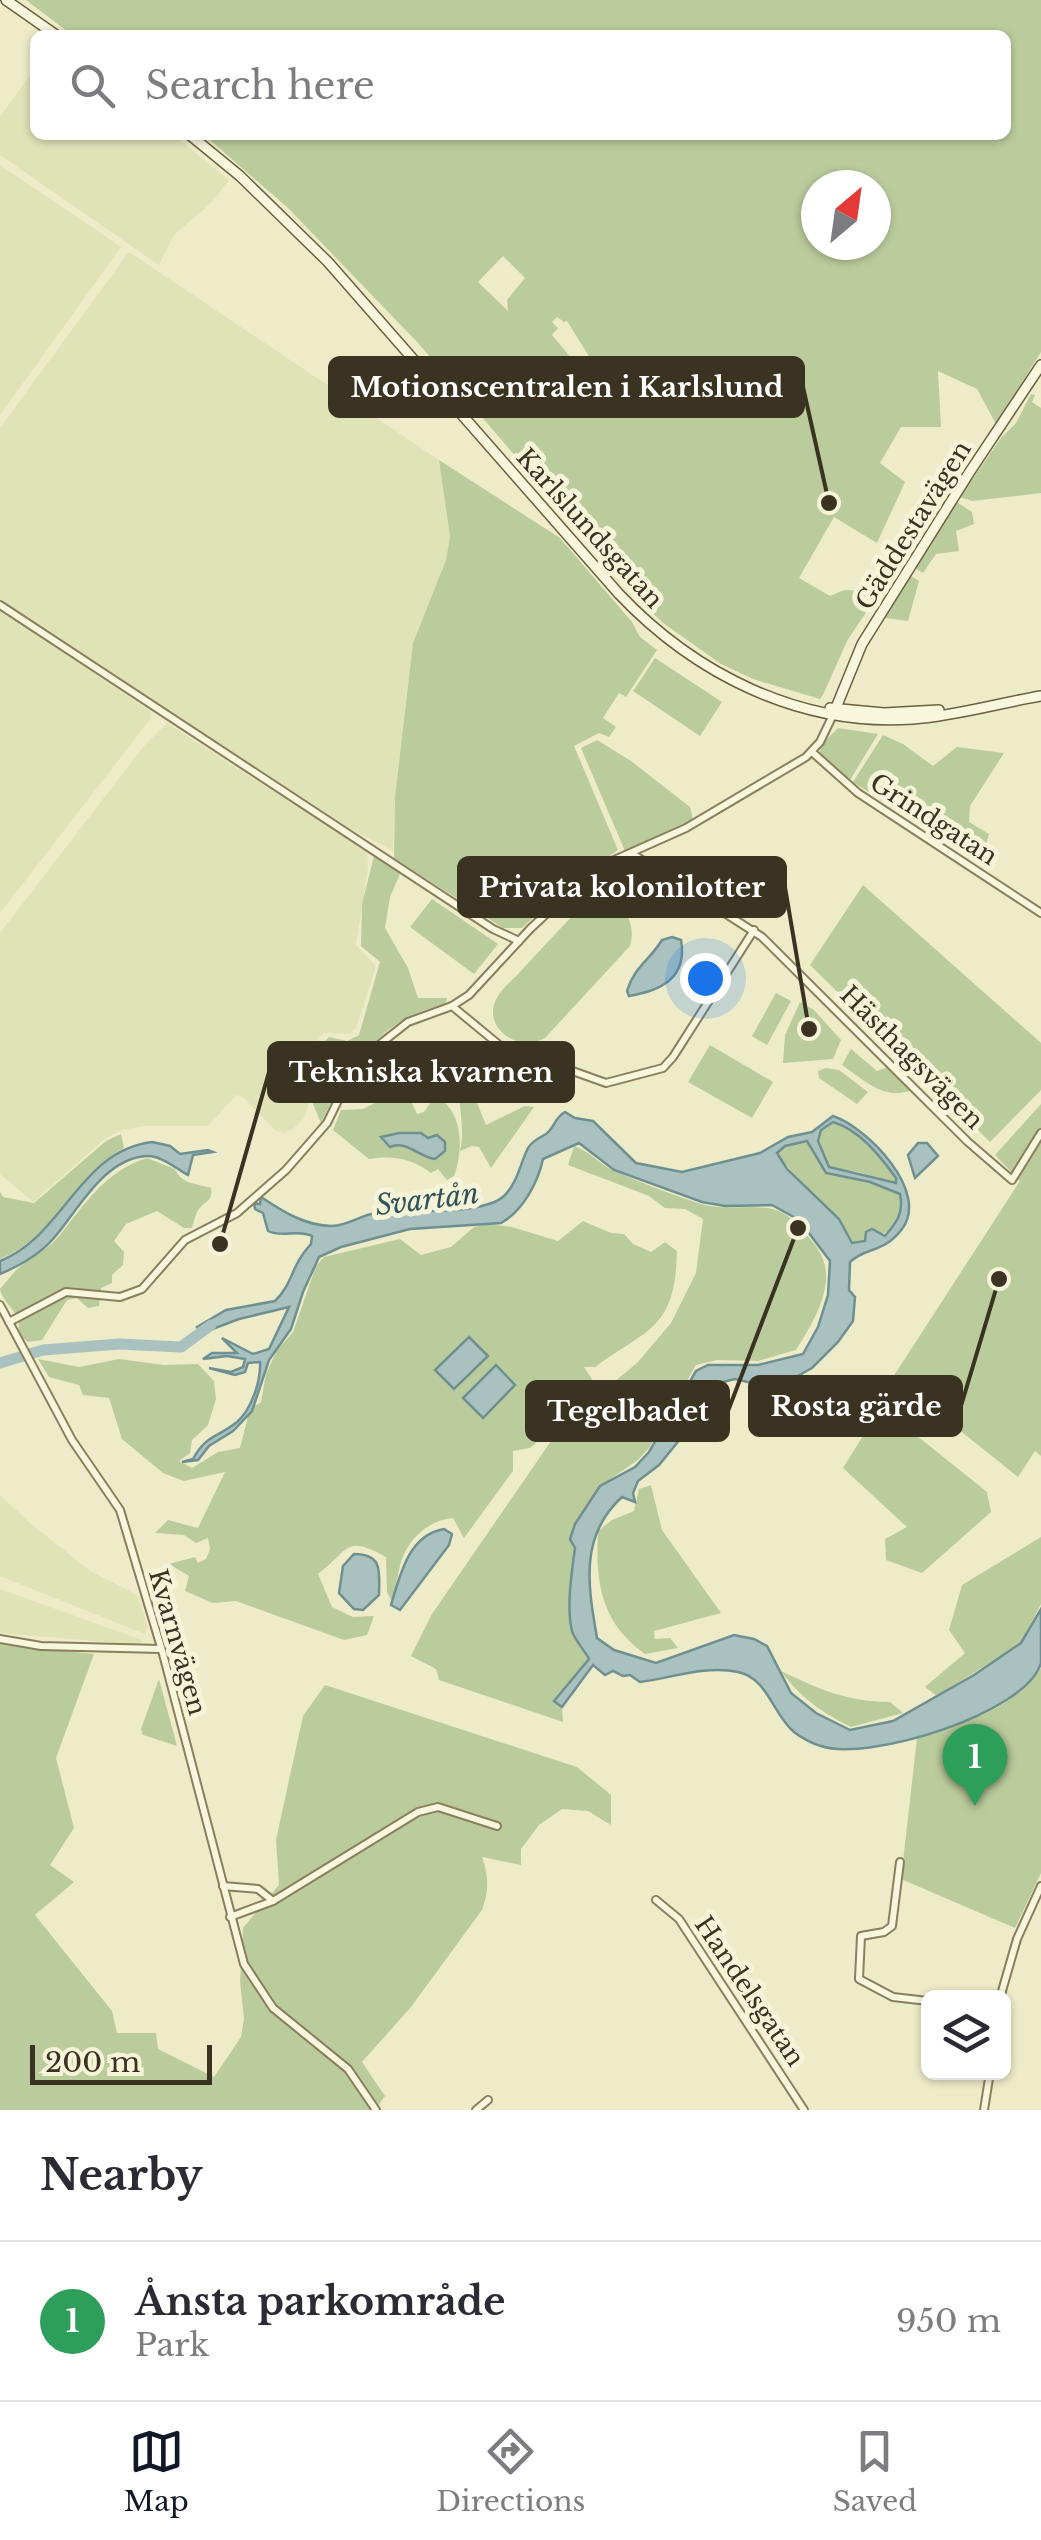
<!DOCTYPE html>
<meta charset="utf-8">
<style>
:root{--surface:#fff;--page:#f7f7f7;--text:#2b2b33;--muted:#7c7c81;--line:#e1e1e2;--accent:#111827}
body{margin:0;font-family:"Libre Baskerville",serif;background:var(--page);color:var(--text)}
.controls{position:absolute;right:30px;bottom:30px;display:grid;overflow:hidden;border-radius:15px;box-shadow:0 2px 8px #0004}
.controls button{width:90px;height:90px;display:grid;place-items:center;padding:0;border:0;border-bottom:2px solid var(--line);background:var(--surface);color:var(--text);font:50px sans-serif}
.compass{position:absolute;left:801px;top:170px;width:90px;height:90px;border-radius:50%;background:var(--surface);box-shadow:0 2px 8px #0004;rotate:29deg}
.scale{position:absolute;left:30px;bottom:25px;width:182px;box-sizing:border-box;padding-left:10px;border:5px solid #3a3321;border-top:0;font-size:28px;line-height:35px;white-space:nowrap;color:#3a3321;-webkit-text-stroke:8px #f5f3d8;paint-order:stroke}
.you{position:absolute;left:705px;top:978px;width:35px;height:35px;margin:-25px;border:8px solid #fff;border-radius:50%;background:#1a73e8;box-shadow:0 0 0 15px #1a73e833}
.badge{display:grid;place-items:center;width:65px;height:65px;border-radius:50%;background:var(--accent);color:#fff;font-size:32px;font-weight:700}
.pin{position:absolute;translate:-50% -82px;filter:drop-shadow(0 2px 5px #0008)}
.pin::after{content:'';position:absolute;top:52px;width:35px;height:30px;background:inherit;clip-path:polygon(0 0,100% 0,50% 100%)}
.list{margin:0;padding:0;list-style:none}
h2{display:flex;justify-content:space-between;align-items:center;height:130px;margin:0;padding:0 40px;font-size:42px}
h2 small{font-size:32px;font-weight:400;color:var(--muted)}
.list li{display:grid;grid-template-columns:65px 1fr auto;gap:30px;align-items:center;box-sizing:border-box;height:160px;padding:0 40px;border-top:2px solid var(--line)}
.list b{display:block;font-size:38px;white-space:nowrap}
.list p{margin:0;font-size:32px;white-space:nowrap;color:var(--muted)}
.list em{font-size:32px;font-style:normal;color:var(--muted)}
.icon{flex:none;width:55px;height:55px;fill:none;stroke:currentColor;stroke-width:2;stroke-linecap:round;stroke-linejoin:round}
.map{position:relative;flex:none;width:1041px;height:2110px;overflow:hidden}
.search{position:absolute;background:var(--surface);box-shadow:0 2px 8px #0004;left:30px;right:30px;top:30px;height:110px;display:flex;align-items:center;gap:25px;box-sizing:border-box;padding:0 35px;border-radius:15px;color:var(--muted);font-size:38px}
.sheet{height:290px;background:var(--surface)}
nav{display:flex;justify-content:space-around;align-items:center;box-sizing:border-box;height:140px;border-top:2px solid var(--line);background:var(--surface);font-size:28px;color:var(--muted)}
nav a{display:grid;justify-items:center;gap:5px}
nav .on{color:var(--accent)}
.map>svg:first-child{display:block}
.farmland{fill:#e0e3b6}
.green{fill:#bbcc9c;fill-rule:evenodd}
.water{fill:#a9c2c0;stroke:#6f9090;stroke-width:2.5;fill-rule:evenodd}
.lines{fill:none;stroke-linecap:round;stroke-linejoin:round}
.river{stroke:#a9c2c0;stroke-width:11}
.street-casing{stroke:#897f5d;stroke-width:10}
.secondary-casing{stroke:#6b6040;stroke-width:12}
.street{stroke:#f8f6dc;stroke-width:6}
.secondary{stroke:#f8f6dc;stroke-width:9}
.labels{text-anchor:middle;stroke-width:10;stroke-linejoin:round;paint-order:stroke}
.street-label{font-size:25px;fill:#3a3321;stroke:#f5f3d8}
.water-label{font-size:28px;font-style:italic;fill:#305359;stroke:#f5f3d8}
.leader{fill:none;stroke:#3a3321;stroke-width:4}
.callout-dot{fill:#3a3321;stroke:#f5f3d8;stroke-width:4}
.callout{fill:#3a3321;stroke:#3a3321;stroke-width:4}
.callout-label{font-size:28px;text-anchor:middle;font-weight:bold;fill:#fff}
</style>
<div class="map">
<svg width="1041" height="2110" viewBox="0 0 1041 2110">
<rect width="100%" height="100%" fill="#eeebc8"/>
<g class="farmland">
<polygon points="35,68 35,135 173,135 229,180 212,202 174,235 159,265 0,155 0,117"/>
<polygon points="0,165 121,247 0,415"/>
<polygon points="129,252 439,460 450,537 446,560 413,643 395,797 393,851 349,828 0,600 0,428"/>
<polygon points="0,611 150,711 151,718 0,913"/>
<polygon points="167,723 367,852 368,868 356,945 376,966 356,1028 350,1034 325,1033 319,1038 322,1072 303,1119 294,1128 284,1133 275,1130 243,1097 236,1095 208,1126 144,1126 122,1130 106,1138 33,1202 0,1174 0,933 144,746"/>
<polygon points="0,1495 30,1523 90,1571 137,1595 148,1627 145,1634 0,1576"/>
<polygon points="0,1589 142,1640 141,1645 0,1633"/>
</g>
<g class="green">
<path d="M26,0H1041V352L996,424L977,389L938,371L941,427H901L880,463L905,482L877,543L834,517L799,578L830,596L844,590L872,591L869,608L847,641L823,695L820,699L753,679L721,664L663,623L640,601L419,344L288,208L204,135H1006V35H72ZM876,185V245H816V185ZM503,256L525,278L507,300L508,311L478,282ZM557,317L564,322L567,321L605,382L585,402L570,386L581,370L552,335L558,328L552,322Z"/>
<polygon points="1031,394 1035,395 1032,402 1041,408 1041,493 972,501 960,497 1001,438 1016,423"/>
<polygon points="439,460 560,538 632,622 640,637 657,650 626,697 619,693 603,718 616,727 609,737 599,733 574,746 618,850 567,887 522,928 503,928 394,858 395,797 413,643 446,560 450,537"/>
<polygon points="957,502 972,512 974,524 956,531 959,551 936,554 923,573 915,568"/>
<polygon points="911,576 919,581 908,621 885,618"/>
<polygon points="655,658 722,702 700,736 633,691"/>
<polygon points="838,728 878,734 850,780 818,755 825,741"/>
<polygon points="883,735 903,744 933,766 957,747 1004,753 970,806 969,822 989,834 986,845 996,850 985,867 853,782"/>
<polygon points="597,740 631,761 690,807 693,819 625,851 581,748"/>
<path d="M374,856L400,874L390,897L385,928L408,968L418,998H447L445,1005C383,1015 346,1069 321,1123L313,1104L326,1068L324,1042L329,1037L347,1041L359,1035L380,962L361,946L362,904Z"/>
<polygon points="863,885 1041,1043 1041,1090 990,1142 810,965"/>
<polygon points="432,899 498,944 474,974 410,927"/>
<path d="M595,900C623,900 637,920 630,946L545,1038C518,1054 479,1026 498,996C503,987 513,980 519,973C539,951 559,930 579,909Z"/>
<polygon points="776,993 791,1001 767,1045 752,1036"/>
<polygon points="800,1002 814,1010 841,1040 833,1059 783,1063 785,1035"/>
<polygon points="710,1045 773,1082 752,1118 688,1082"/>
<path d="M851,1049L877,1071L888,1067L912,1090C884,1101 864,1080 842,1065Z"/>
<path d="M404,1056L415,1063L422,1077L412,1103L417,1114L424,1112L435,1096C463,1109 464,1150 454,1176L447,1180L438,1169L431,1173C412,1158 392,1155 369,1159L333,1130L341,1110L363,1109L379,1101L394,1066Z"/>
<polygon points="826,1068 839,1070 868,1092 857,1104 819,1078 818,1071"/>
<path d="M464,1071L474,1075L475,1098L486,1125L525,1106L534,1107L491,1168L479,1147L472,1146L460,1151C467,1123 453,1097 464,1071Z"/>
<polygon points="1041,1104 1041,1456 1035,1451 1018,1477 893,1377 1020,1181 995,1155"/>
<path d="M833,1121C861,1131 879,1156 896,1179V1184L858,1172L829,1167L818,1140L821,1130Z"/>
<path d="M121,1134L124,1148C73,1176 54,1238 0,1259V1192L3,1197L34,1203L106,1141Z"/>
<path d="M807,1141C832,1191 857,1171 900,1194C907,1228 881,1238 852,1244C834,1208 801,1185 776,1153L784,1146Z"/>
<path d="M574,1146C590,1151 598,1163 612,1170C640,1182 670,1194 698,1203C722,1211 743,1205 767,1208C784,1210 794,1220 804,1232C811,1240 818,1247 822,1257C836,1287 811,1326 796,1350L758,1361L717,1360L696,1365L649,1448L638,1460L600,1486L570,1539L575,1548L570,1605L572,1632L589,1659L554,1701L562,1707L563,1722L439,1680L436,1669L411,1656L432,1614L549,1444L591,1401L637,1363L671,1323L696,1273L703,1219L685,1209L665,1208L649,1196L568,1165Z"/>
<path d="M147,1158L175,1169C182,1185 196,1183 211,1188C213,1202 206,1200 199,1209C195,1214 194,1222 192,1228H184L157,1211L126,1224L114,1241L124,1252L123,1265L112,1275V1283L101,1288L99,1306L88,1308L77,1298L67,1300L42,1340L28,1342L18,1334C23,1311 5,1308 0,1289C7,1281 13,1272 22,1265C34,1255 49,1249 59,1236C85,1204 105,1171 147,1158Z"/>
<path d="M583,1221L611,1233L624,1234L633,1244L651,1252L665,1242L677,1251C675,1328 651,1327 595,1367H584L592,1379L582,1390L569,1388L568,1394L574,1397L565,1418L530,1448L513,1451V1471L464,1538L453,1518C430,1520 410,1537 402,1559C397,1573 398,1587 391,1600L387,1592L386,1557C344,1534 350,1550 318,1574L332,1607L353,1617L374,1616L367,1635L344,1640L236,1601L213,1603L185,1591L189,1576L169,1564L195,1557L198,1563L206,1559L210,1549L208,1538L196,1543L184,1535L155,1533L168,1520L198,1528L225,1472L184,1481L163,1473L122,1439L109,1398L83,1395L79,1385L49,1377L38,1359L79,1367L119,1359L164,1365L198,1364L214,1381L216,1399L208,1425L192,1440L190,1453L179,1461L192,1468L218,1452L240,1448L250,1409L261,1402L266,1374L277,1350L293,1332L316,1266L324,1257L400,1239L421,1255L451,1247L474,1227L489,1224L512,1227L558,1241Z"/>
<polygon points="881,1407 987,1492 991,1512 922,1573 886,1560 885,1539 907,1527 843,1468"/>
<path d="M651,1485L662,1530L721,1613L654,1631L655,1639L670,1638L678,1648L645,1654C601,1623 595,1582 598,1531L612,1520L634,1511L639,1489Z"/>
<polygon points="1041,1537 1041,1604 1021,1643 937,1696 925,1687 965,1653 949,1630 962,1585"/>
<path d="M0,1644L94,1654L56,1758L74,1828L50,1865L74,1882L35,1915L112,2011L117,2033H156L158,2049L214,2077L241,2037L244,2019L240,1981L243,1928L279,1885L276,1840L303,1716L325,1685L577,1767L611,1795V1825L588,1811L562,1809L539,1825L521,1849V1865L482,1857C489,1877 489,1891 482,1910L411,2007L362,2062L385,2096L375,2110H0Z"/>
<path d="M1041,1668V1873L1015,1928L901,1879L917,1738C965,1722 1011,1711 1041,1668Z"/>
<path d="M781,1671C821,1690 845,1701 890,1702L903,1713L851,1727C821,1712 801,1698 781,1671Z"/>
<polygon points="159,1679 177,1746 143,1735 141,1729"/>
</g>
<g class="water">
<path d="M672,937L681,940C688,979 659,991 629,996L627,991C634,967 650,960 662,940Z"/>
<path d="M565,1112L575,1118L593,1121L636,1163L682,1172L760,1153L788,1137L812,1132L833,1116C868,1128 930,1192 902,1229C883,1254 867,1246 850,1262L849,1290L855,1297L853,1321L838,1342L812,1368L794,1378L756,1384L735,1379L723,1382L712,1392L691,1415L690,1427L659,1465L638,1481L633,1493L635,1502L622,1497C579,1536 588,1586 597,1638L614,1650L656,1663L734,1635L754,1639L767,1646L791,1693L816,1713L850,1730L893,1721L974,1675L1021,1643L1041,1609C1041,1625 1041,1648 1041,1663C1026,1714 867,1762 821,1746C813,1744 800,1737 794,1732C773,1715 768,1678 738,1672C705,1665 672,1678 640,1682L630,1675L623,1676L613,1671L605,1675L593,1665L562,1707L554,1701L589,1659C585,1651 574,1639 572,1631C566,1608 572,1570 575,1548L570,1539L575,1524L600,1486L635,1467L649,1452L696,1371L708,1365H758L803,1354L818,1327L828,1295L830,1261L799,1220L772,1205L725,1206L702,1202L614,1170L579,1143L543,1159C538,1182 523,1211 501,1223L410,1229L341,1247L319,1257L303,1292L291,1329L269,1360L252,1411L233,1431L209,1446L198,1460L182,1462L193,1459C207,1434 217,1438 237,1422C252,1409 261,1380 260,1362L248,1363L245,1372L235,1375L209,1368L231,1372L243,1367L245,1359L227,1356L203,1359L212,1353H237L222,1338L253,1354L269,1349L289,1307L239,1319L202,1333L197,1327L226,1310L275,1301C293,1284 291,1265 311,1244L312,1236C298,1229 282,1238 268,1231L263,1213L255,1209L254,1203L260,1204L261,1197C282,1211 305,1226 332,1226C347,1226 361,1215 376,1213C407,1209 483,1216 504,1196C518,1182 520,1164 528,1148C532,1141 539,1138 546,1134C555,1127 555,1117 565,1112ZM833,1122C860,1130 880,1156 896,1178V1183L829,1167L818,1141L821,1130ZM807,1141L826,1173L870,1182L900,1194C904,1213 897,1222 885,1236L872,1229L866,1232L865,1241L852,1243L839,1219L787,1169L777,1153L785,1146Z"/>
<path d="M399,1133H421L428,1138L437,1135L445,1142V1151L435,1159C419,1157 407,1140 390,1147L381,1137Z"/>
<path d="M152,1142L170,1146L180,1154L208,1150L213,1152L193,1155L188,1175C177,1169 161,1155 146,1156C103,1159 77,1212 53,1239C39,1255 19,1266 0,1274V1261C64,1236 79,1151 152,1142Z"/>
<polygon points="918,1143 927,1143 938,1156 915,1178 908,1155"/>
<polygon points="469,1337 488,1356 454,1389 435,1370"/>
<polygon points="496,1365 515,1385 483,1418 463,1398"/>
<path d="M444,1529L452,1534L449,1545L400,1610L391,1605C400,1576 408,1535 444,1529Z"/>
<path d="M354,1554C384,1554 379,1573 379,1595L363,1610L354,1609L339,1593L343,1566Z"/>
</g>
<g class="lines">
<polyline class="river" points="0,1363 43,1350 119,1344 181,1347 211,1325"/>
<g class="street-casing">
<g id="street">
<polyline points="0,605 493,929 519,941"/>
<polyline points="812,752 858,793 1041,913"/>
<polyline points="631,853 762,937 968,1142 1012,1180 1041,1133"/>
<polyline points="452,1006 515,1058 550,1068 567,1069 606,1083 663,1068 673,1057 754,930"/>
<polyline points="0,1305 72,1440 120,1510 163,1654 244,1964 273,2008 348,2069 376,2110"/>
<polyline points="9,1322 66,1292 120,1297 142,1289 185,1240 237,1213 286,1170 327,1123 347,1082 370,1052 408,1022 452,1006 469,995 530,929 578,884 603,865 686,828 806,757 820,742 833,715"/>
<polyline points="0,1639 41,1646 160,1649"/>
<polyline points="900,1862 892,1926 884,1932 861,1936 859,1979 893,1997 928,2001"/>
<polyline points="223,1886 258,1889 273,1901"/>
<polyline points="656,1900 679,1919 804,2110"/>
<polyline points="230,1917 273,1901 418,1812 438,1807 497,1826"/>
<polyline points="1000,1998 1017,1939 1041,1886"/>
<polyline points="476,2110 488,2100"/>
<polyline points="984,2110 990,2072"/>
</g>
</g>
<g class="secondary-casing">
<g id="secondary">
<polyline points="6,0 56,35"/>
<path d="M190,135L240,176L328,262L619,594C695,674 800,727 913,719C955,716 999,703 1041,696"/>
<polyline points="830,708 884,713 939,710"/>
<polyline points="833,715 862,644 969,473 1041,365"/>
</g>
</g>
<use href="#street" class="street"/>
<use href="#secondary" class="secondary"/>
</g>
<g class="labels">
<g class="street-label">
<text transform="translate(913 525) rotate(-58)" y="9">Gäddestavägen</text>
<text transform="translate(590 528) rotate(48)" y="9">Karlslundsgatan</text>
<text transform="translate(934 819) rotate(33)" y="9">Grindgatan</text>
<text transform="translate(912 1057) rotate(45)" y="9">Hästhagsvägen</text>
<text transform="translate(178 1642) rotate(74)" y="9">Kvarnvägen</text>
<text transform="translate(750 1991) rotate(56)" y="9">Handelsgatan</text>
</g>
<g class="water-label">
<text transform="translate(427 1199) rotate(-7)" y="10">Svartån</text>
</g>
</g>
<path class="leader" d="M829 503L803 387M809 1029L785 887M220 1244L269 1072M999 1279L961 1406M798 1228L728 1411"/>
<g class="callout-dot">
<circle cx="829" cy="503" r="10"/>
<circle cx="809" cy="1029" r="10"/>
<circle cx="220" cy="1244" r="10"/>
<circle cx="999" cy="1279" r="10"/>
<circle cx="798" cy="1228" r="10"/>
</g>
<g class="callout">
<rect x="330" y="358" width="473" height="58" rx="10"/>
<rect x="459" y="858" width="326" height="58" rx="10"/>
<rect x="269" y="1043" width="304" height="58" rx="10"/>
<rect x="750" y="1377" width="211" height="58" rx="10"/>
<rect x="527" y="1382" width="201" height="58" rx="10"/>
</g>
<g class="callout-label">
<text x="567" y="397">Motionscentralen i Karlslund</text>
<text x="622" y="897">Privata kolonilotter</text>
<text x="421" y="1082">Tekniska kvarnen</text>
<text x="856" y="1416">Rosta gärde</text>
<text x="628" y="1421">Tegelbadet</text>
</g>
</svg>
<div class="controls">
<button><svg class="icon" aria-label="layers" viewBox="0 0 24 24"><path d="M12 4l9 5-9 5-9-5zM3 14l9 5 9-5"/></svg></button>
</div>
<svg class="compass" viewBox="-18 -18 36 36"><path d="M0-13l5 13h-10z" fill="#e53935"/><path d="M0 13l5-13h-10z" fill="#7c7c81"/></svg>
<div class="scale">200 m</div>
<div class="you"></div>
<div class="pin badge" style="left:975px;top:1806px;background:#2e9e5b">1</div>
<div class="search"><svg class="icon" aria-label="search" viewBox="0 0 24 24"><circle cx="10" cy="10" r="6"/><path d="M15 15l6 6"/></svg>Search here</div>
</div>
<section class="sheet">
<h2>Nearby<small></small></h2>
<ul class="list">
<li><span class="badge" style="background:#2e9e5b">1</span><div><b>Ånsta parkområde</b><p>Park</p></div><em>950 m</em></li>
</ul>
</section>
<nav>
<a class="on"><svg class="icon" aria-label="map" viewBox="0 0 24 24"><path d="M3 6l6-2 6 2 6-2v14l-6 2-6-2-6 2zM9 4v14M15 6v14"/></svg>Map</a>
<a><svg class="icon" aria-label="directions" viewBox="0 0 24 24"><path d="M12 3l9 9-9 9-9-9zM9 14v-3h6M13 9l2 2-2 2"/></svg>Directions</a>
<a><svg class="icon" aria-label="saved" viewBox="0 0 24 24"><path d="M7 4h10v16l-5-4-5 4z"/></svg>Saved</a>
</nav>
